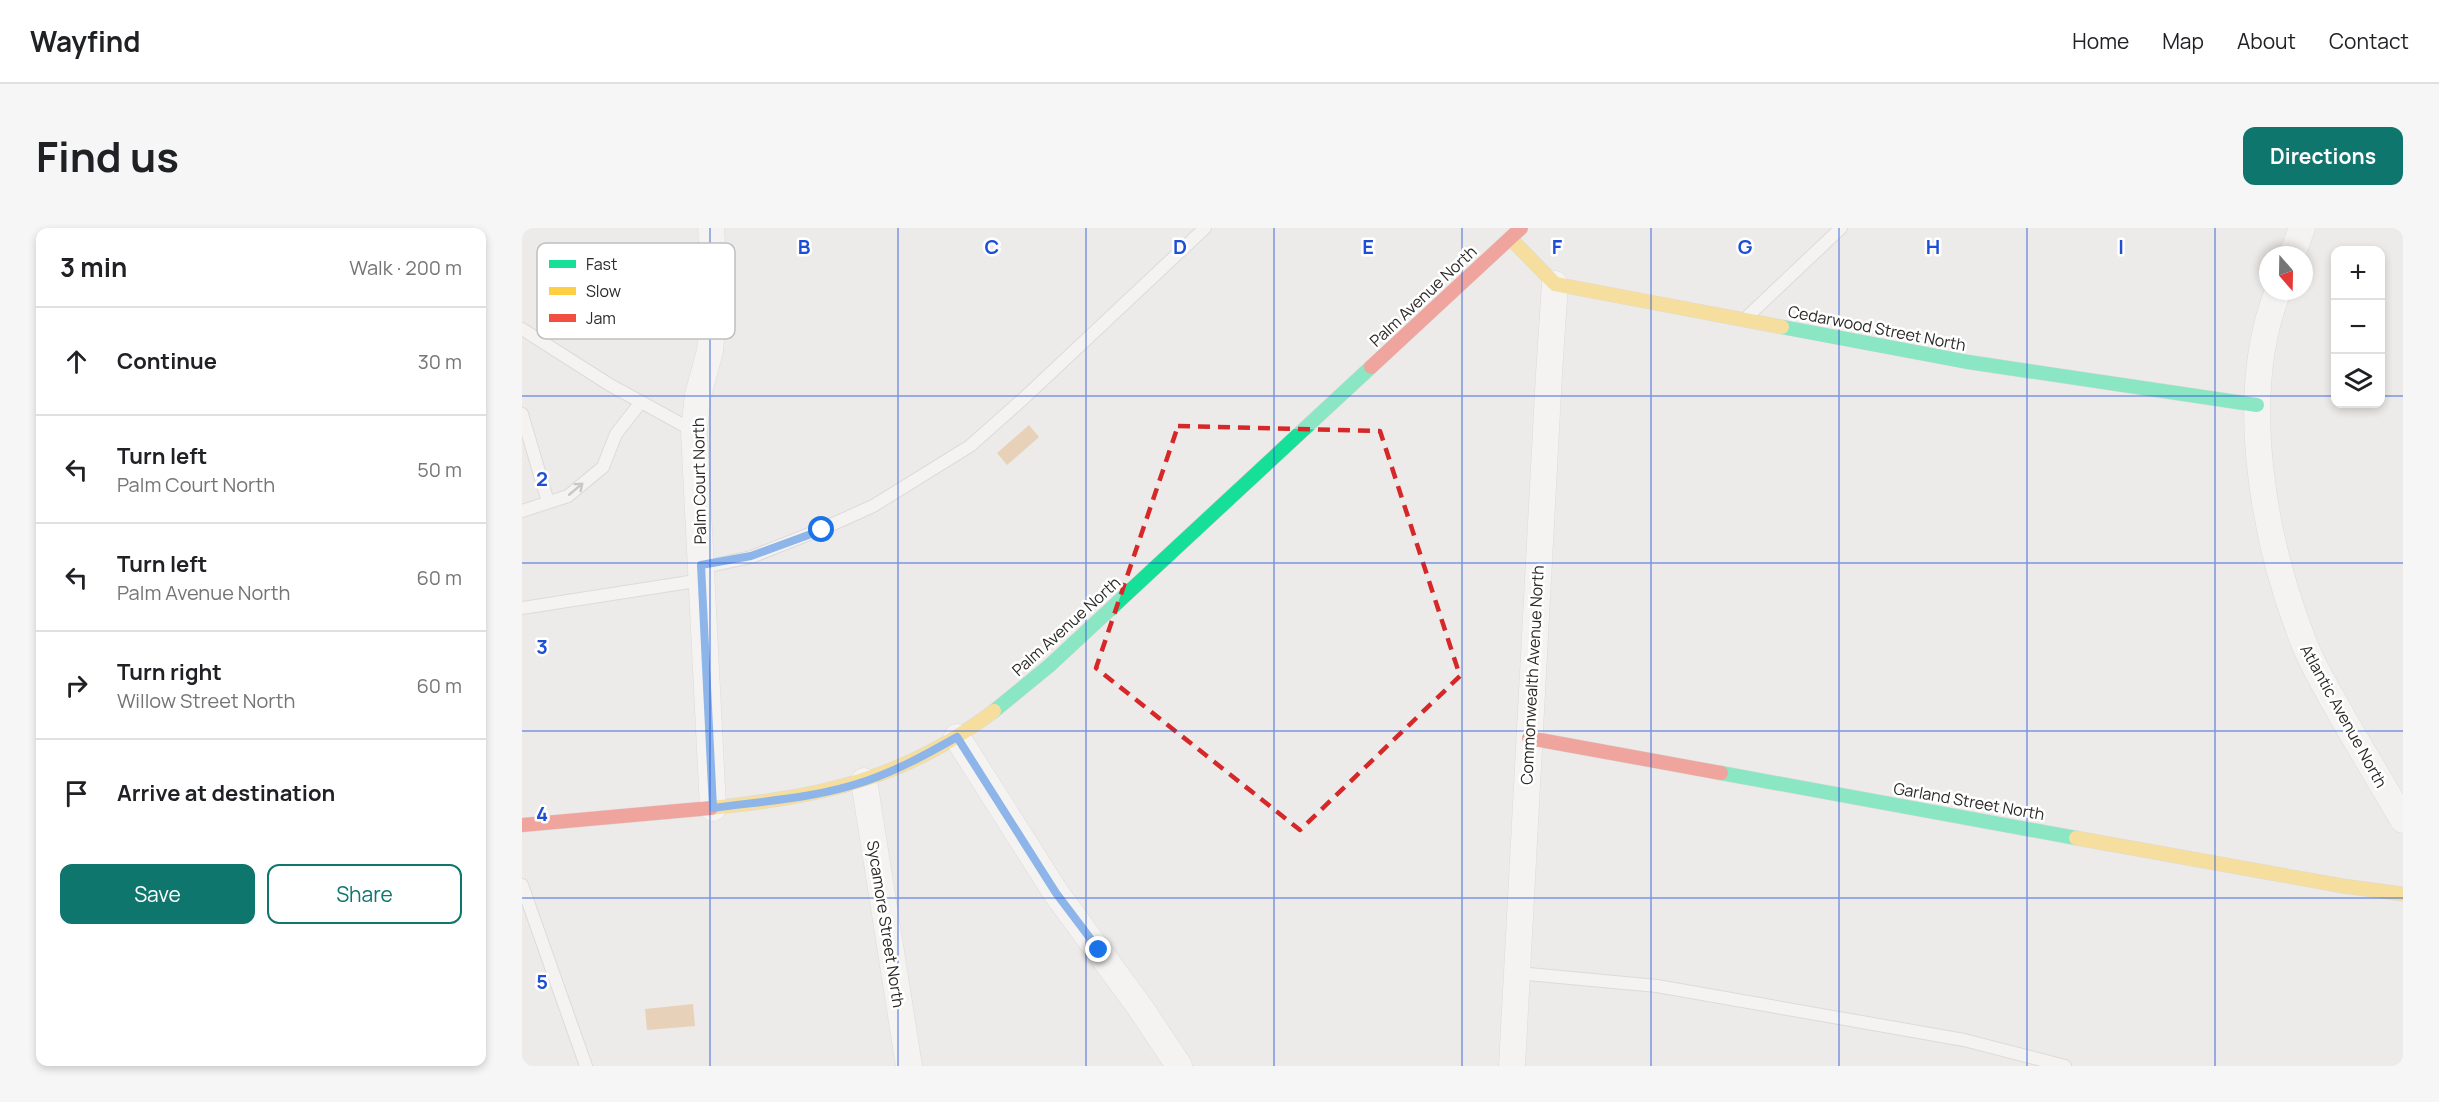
<!DOCTYPE html>
<meta charset="utf-8">
<style>
:root{--surface:#fff;--page:#f6f6f6;--text:#202124;--muted:#757577;--line:#e0e0e0;--accent:#0f766e}
body{margin:0;font-family:Manrope,sans-serif;background:var(--page);color:var(--text)}
.controls{position:absolute;right:18px;top:18px;display:grid;overflow:hidden;border-radius:12px;box-shadow:0 3px 9px #0003}
.controls button{width:54px;height:54px;display:grid;place-items:center;padding:0;border:0;border-bottom:2px solid var(--line);background:var(--surface);color:var(--text);font:30px sans-serif}
.compass{position:absolute;left:1737px;top:18px;width:54px;height:54px;border-radius:50%;background:var(--surface);box-shadow:0 3px 9px #0003;rotate:160deg}
.stop{position:absolute;width:18px;height:18px;margin:-14px;border:4px solid #1a73e8;border-radius:50%;background:#fff}
.stop.end{background:#1a73e8;border-color:#fff;box-shadow:0 2px 6px #0008}
.list{margin:0;padding:0;list-style:none}
h2{display:flex;justify-content:space-between;align-items:center;height:78px;margin:0;padding:0 24px;font-size:26px}
h2 small{font-size:20px;font-weight:400;color:var(--muted)}
.list li{display:grid;grid-template-columns:39px 1fr auto;gap:18px;align-items:center;box-sizing:border-box;height:108px;padding:0 24px;border-top:2px solid var(--line)}
.list b{display:block;font-size:22px;white-space:nowrap}
.list p{margin:0;font-size:20px;white-space:nowrap;color:var(--muted)}
.list em{font-size:20px;font-style:normal;color:var(--muted)}
.actions{display:flex;gap:12px;padding:18px 24px}
.actions a{flex:1;padding:14px 0;border:2px solid var(--accent);border-radius:12px;text-align:center;font-size:21px;color:var(--accent)}
.actions .main{background:var(--accent);color:#fff}
.icon{flex:none;width:33px;height:33px;fill:none;stroke:currentColor;stroke-width:2;stroke-linecap:round;stroke-linejoin:round}
.map{position:relative;flex:none;width:1881px;height:838px;overflow:hidden;border-radius:12px}
header{display:flex;align-items:center;gap:36px;box-sizing:border-box;height:84px;padding:0 30px;background:var(--surface);border-bottom:2px solid var(--line)}
header strong{font-size:28px}
nav{display:flex;gap:33px;margin-inline-start:auto;font-size:21px}
.intro{display:flex;align-items:center;justify-content:space-between;box-sizing:border-box;height:144px;padding:0 36px}
h1{margin:0;font-size:42px}
.button{padding:15px 27px;border-radius:12px;background:var(--accent);color:#fff;font-size:21px;font-weight:700}
main{display:flex;gap:36px;padding:0 36px}
aside{flex:1;background:var(--surface);border-radius:12px;box-shadow:0 3px 9px #0003}
.map>svg:first-child{display:block}
.water{fill:#e1b17d}
.lines{fill:none;stroke-linecap:round;stroke-linejoin:round}
.lane-casing{stroke:#cac8c7;stroke-width:14}
.street-casing{stroke:#cac8c7;stroke-width:27}
.fast-casing{stroke:#cac8c7;stroke-width:15}
.slow-casing{stroke:#cac8c7;stroke-width:15}
.jam-casing{stroke:#cac8c7;stroke-width:15}
.lane{stroke:#fcfcfc;stroke-width:12}
.street{stroke:#fcfcfc;stroke-width:26}
.fast{stroke:#16e098;stroke-width:14}
.slow{stroke:#ffcf43;stroke-width:14}
.jam{stroke:#f24e42;stroke-width:14}
.oneway{stroke:#9e9d9d}
.route{stroke:#1a73e8;stroke-width:8}
.marked{fill:none;stroke:#d62828;stroke-width:4.5;stroke-dasharray:12 8;stroke-linejoin:round}
.grid{fill:none;stroke:#1d4ed8;stroke-width:1.5;stroke-opacity:0.55}
.labels{text-anchor:middle;stroke-width:5;stroke-linejoin:round;paint-order:stroke}
.street-label{font-size:16px;fill:#2b2928;stroke:#fff}
.key{fill:#fff;stroke:#bfbfbe;stroke-width:1.5}
.key-label{font-size:16px;fill:#2b2928}
.grid-label{font-size:20px;text-anchor:middle;font-weight:bold;fill:#1d4ed8;stroke:#fff;stroke-width:5;stroke-linejoin:round;paint-order:stroke}
</style>
<header>
<strong>Wayfind</strong>
<nav><a>Home</a><a>Map</a><a>About</a><a>Contact</a></nav>
</header>
<div class="intro"><h1>Find us</h1><a class="button">Directions</a></div>
<main>
<aside>
<h2>3 min<small>Walk · 200 m</small></h2>
<ul class="list">
<li><svg class="icon" aria-label="ahead" viewBox="0 0 24 24"><path d="M12 20V5M6 11l6-6 6 6"/></svg><div><b>Continue</b></div><em>30 m</em></li>
<li><svg class="icon" aria-label="left" viewBox="0 0 24 24"><path d="M17 20v-9H6M10 6l-5 5 5 5"/></svg><div><b>Turn left</b><p>Palm Court North</p></div><em>50 m</em></li>
<li><svg class="icon" aria-label="left" viewBox="0 0 24 24"><path d="M17 20v-9H6M10 6l-5 5 5 5"/></svg><div><b>Turn left</b><p>Palm Avenue North</p></div><em>60 m</em></li>
<li><svg class="icon" aria-label="right" viewBox="0 0 24 24"><path d="M7 20v-9h11M14 6l5 5-5 5"/></svg><div><b>Turn right</b><p>Willow Street North</p></div><em>60 m</em></li>
<li><svg class="icon" aria-label="arrive" viewBox="0 0 24 24"><path d="M6 21V4h12l-3 4 3 4H6"/></svg><div><b>Arrive at destination</b></div></li>
</ul>
<div class="actions"><a class="main">Save</a><a>Share</a></div>
</aside>
<div class="map">
<svg width="1881" height="838" viewBox="0 0 1881 838">
<rect width="100%" height="100%" fill="#edebe9"/>
<g class="water">
<polygon points="507,197 517,209 485,237 475,225"/>
<polygon points="171,776 173,798 125,802 123,781"/>
</g>
<g class="lines">
<g class="lane-casing">
<g id="lane">
<polyline points="1226,88 1319,0"/>
<polyline points="0,101 88,157 172,203"/>
<polyline points="0,186 26,274"/>
<polyline points="0,283 46,268 81,239 94,206 119,174"/>
<polyline points="179,337 192,337 229,329 300,301 351,278 448,218 502,170 683,0"/>
<polyline points="0,380 180,352"/>
<polyline points="0,657 64,838"/>
<polyline points="995,745 1135,758 1442,812 1543,838"/>
</g>
</g>
<g class="street-casing">
<g id="street">
<polyline points="189,0 193,69 188,123 176,167 172,203 191,580"/>
<polyline points="1770,27 1780,0"/>
<path d="M1756,63C1715,166 1741,309 1780,410C1790,438 1807,464 1821,490C1841,524 1861,558 1881,592"/>
<polyline points="435,509 534,665 620,782 657,838"/>
<polyline points="342,553 387,838"/>
<polyline points="990,838 1027,146 1033,56"/>
</g>
</g>
<g class="fast-casing">
<g id="fast">
<polyline points="1260,99 1446,134 1735,177"/>
<polyline points="472,483 527,438 849,139"/>
<polyline points="1199,545 1554,610"/>
</g>
</g>
<g class="slow-casing">
<g id="slow">
<polyline points="988,10 1033,56 1260,99"/>
<path d="M189,580C300,568 381,552 472,483"/>
<polyline points="1554,610 1821,658 1881,666"/>
</g>
</g>
<g class="jam-casing">
<g id="jam">
<polyline points="849,139 999,0"/>
<polyline points="1007,510 1199,545"/>
<polyline points="0,597 189,580"/>
</g>
</g>
<use href="#lane" class="lane"/>
<use href="#street" class="street"/>
<use href="#fast" class="fast"/>
<use href="#slow" class="slow"/>
<use href="#jam" class="jam"/>
</g>
<defs><path id="oneway-shaft" d="M-6 0H5M1.5-3L5.5 0L1.5 3" fill="none" stroke-width="1.6" stroke-linecap="round" stroke-linejoin="round" transform="scale(1.5)"/></defs>
<use class="oneway" href="#oneway-shaft" transform="translate(54 261) rotate(-40)"/>
<g class="lines">
<path class="route" d="M300,302L229,328L179,337L191,580C242,573 295,570 344,553C376,542 405,526 435,509L534,665L577,722"/>
</g>
<path d="M0 0H1881V838H0ZM656,198L858,203L938,448L778,602L574,440Z" fill="#edebe9" fill-opacity=".55" fill-rule="evenodd"/>
<path class="marked" d="M656,198L858,203L938,448L778,602L574,440Z"/>
<path class="grid" d="M188,0V838M376,0V838M564,0V838M752,0V838M940,0V838M1129,0V838M1317,0V838M1505,0V838M1693,0V838M0,168H1814M1858,168H1881M0,335H1881M0,503H1881M0,670H1881"/>
<g class="labels">
<g class="street-label">
<text transform="translate(901 68) rotate(-43)" y="6">Palm Avenue North</text>
<text transform="translate(1355 100) rotate(11)" y="6">Cedarwood Street North</text>
<text transform="translate(177 253) rotate(-91)" y="6">Palm Court North</text>
<text transform="translate(544 398) rotate(-42)" y="6">Palm Avenue North</text>
<text transform="translate(1010 447) rotate(-87)" y="6">Commonwealth Avenue North</text>
<text transform="translate(1822 488) rotate(61)" y="6">Atlantic Avenue North</text>
<text transform="translate(1447 573) rotate(10)" y="6">Garland Street North</text>
<text transform="translate(364 696) rotate(81)" y="6">Sycamore Street North</text>
</g>
</g>
<rect x="15" y="15" width="198" height="96" rx="9" class="key"/>
<rect x="27" y="32" width="27" height="8" fill="#16e098"/>
<rect x="27" y="59" width="27" height="8" fill="#ffcf43"/>
<rect x="27" y="86" width="27" height="8" fill="#f24e42"/>
<g class="key-label">
<text x="64" y="42">Fast</text>
<text x="64" y="69">Slow</text>
<text x="64" y="96">Jam</text>
</g>
<g class="grid-label">
<text x="282" y="26">B</text>
<text x="470" y="26">C</text>
<text x="658" y="26">D</text>
<text x="846" y="26">E</text>
<text x="1035" y="26">F</text>
<text x="1223" y="26">G</text>
<text x="1411" y="26">H</text>
<text x="1599" y="26">I</text>
<text x="20" y="258">2</text>
<text x="20" y="426">3</text>
<text x="20" y="593">4</text>
<text x="20" y="761">5</text>
</g>
</svg>
<div class="controls">
<button>+</button>
<button>−</button>
<button><svg class="icon" aria-label="layers" viewBox="0 0 24 24"><path d="M12 4l9 5-9 5-9-5zM3 14l9 5 9-5"/></svg></button>
</div>
<svg class="compass" viewBox="-18 -18 36 36"><path d="M0-13l5 13h-10z" fill="#e53935"/><path d="M0 13l5-13h-10z" fill="#757577"/></svg>
<div class="stop" style="left:300px;top:302px"></div>
<div class="stop end" style="left:577px;top:722px"></div>
</div>
</main>
